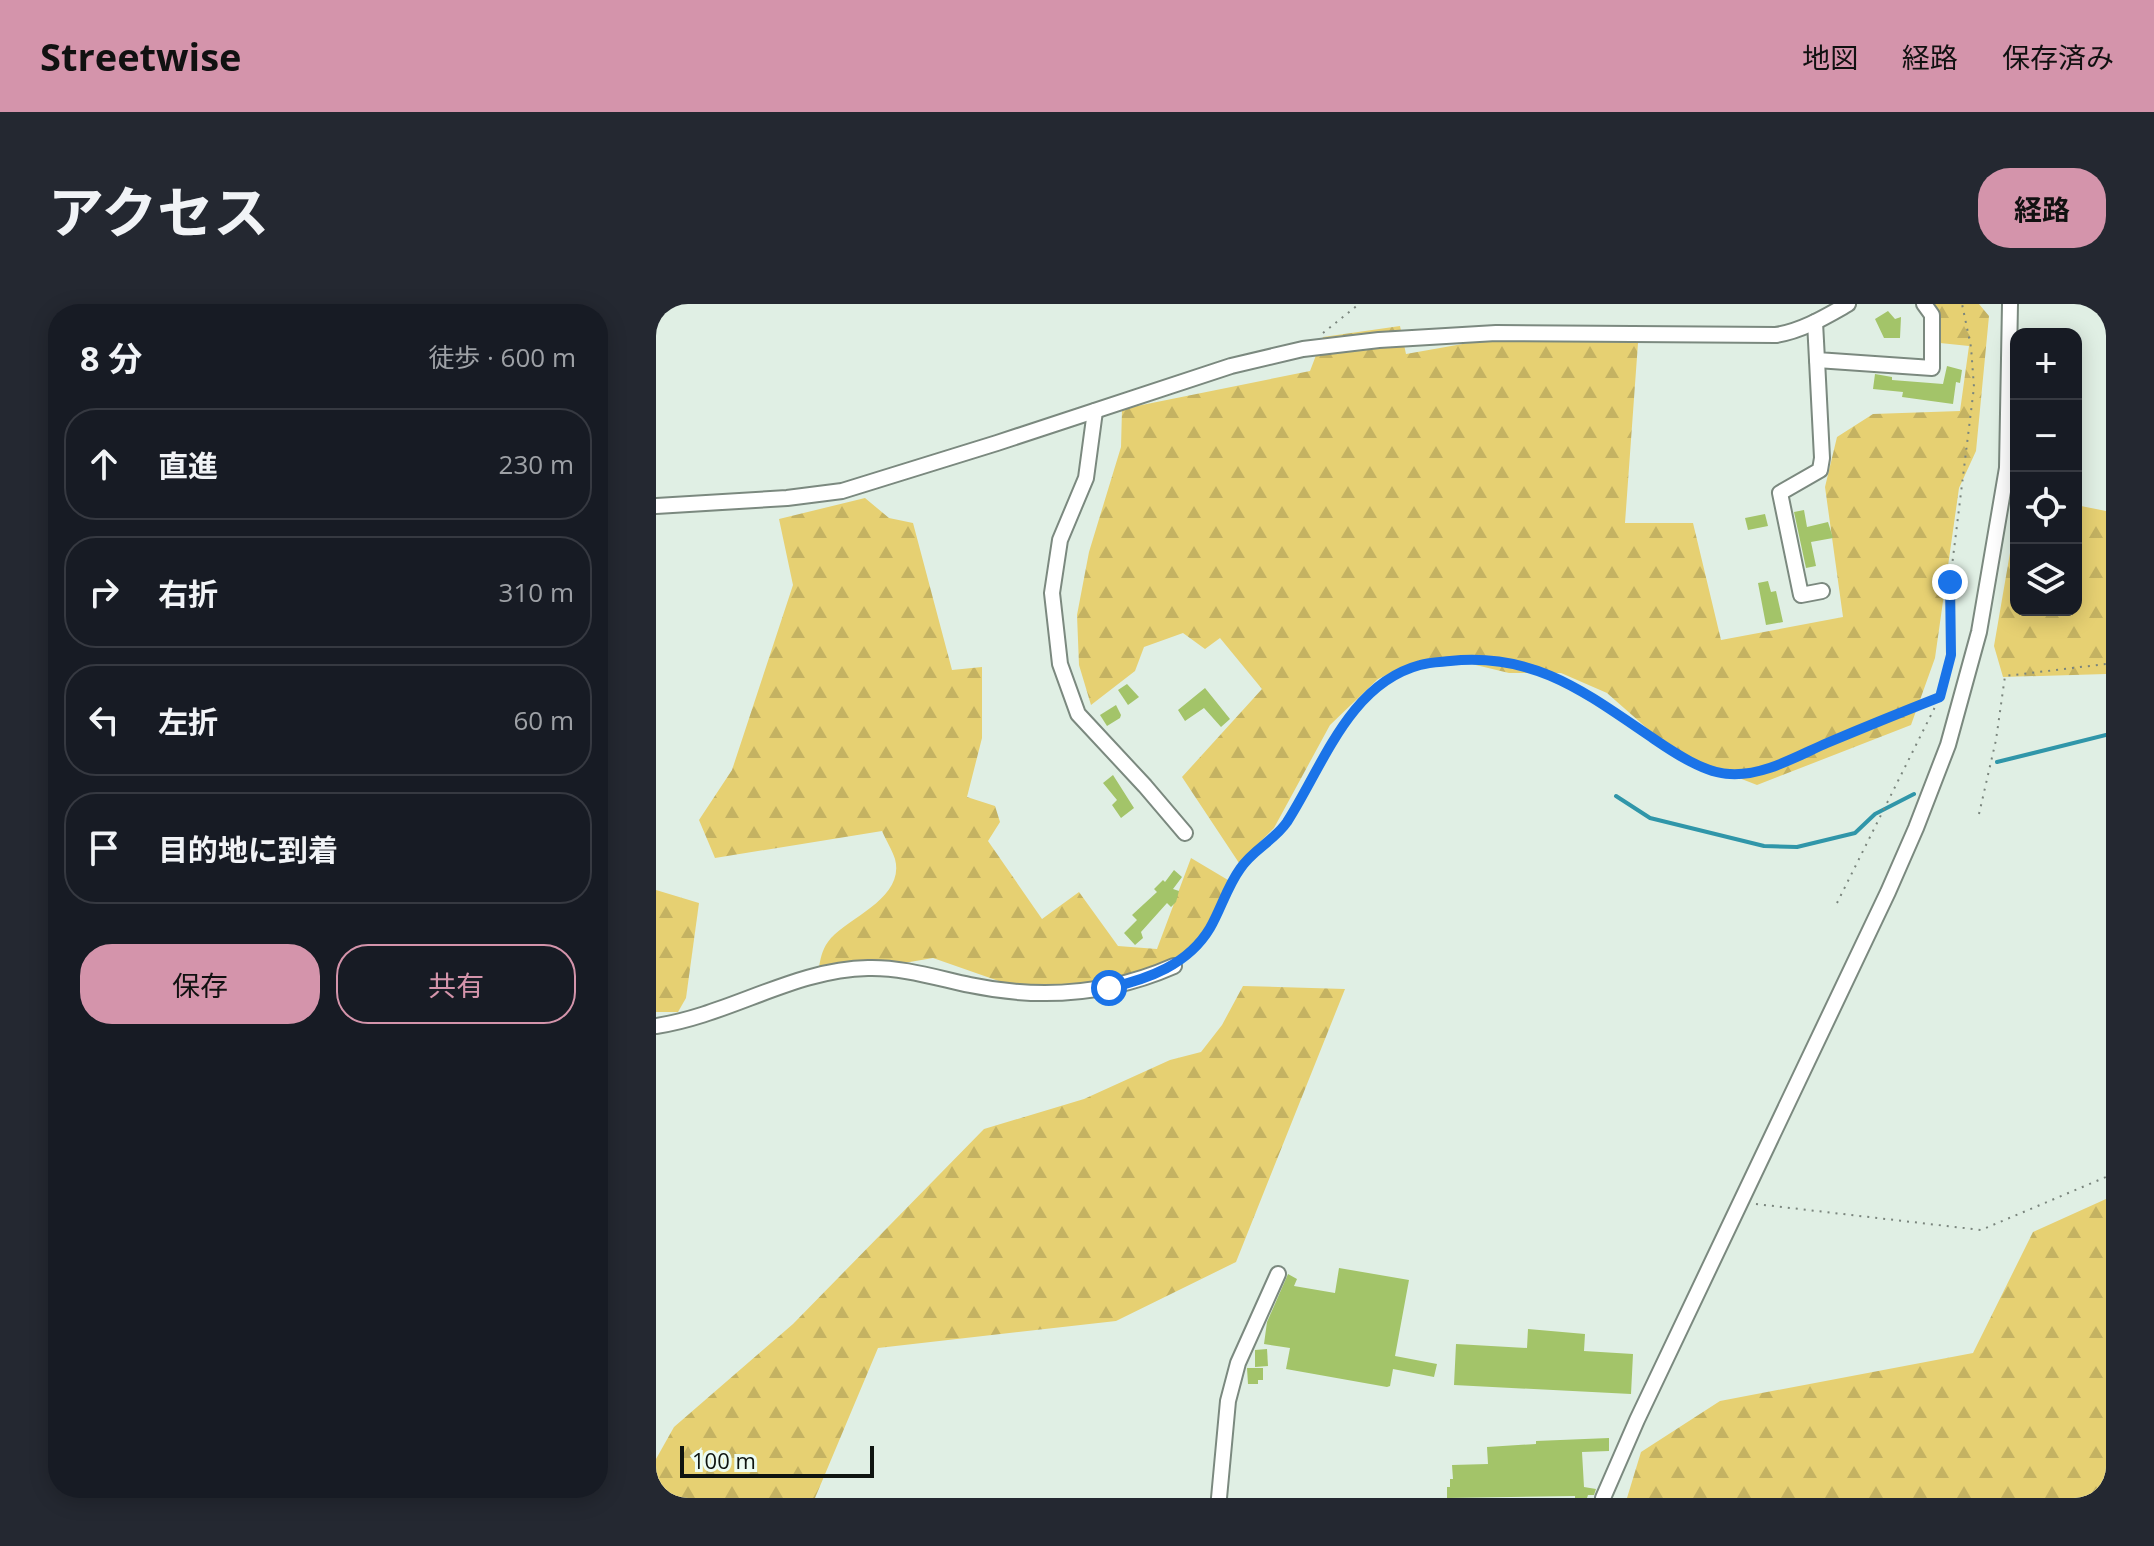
<!DOCTYPE html>
<html lang="ja">
<meta charset="utf-8">
<style>
:root{--surface:#171b24;--page:#242831;--text:#f1f3f6;--muted:#9ea1a6;--line:#363941;--accent:#d494ab}
body{margin:0;font-family:"Open Sans","Noto Sans JP",sans-serif;background:var(--page);color:var(--text)}
.controls{position:absolute;right:24px;top:24px;display:grid;overflow:hidden;border-radius:16px;box-shadow:0 4px 20px #0003}
.controls button{width:72px;height:72px;display:grid;place-items:center;padding:0;border:0;border-bottom:2px solid var(--line);background:var(--surface);color:var(--text);font:40px sans-serif}
.scale{position:absolute;left:24px;bottom:20px;width:194px;box-sizing:border-box;padding-left:8px;border:4px solid #0f1410;border-top:0;font-size:22px;line-height:28px;white-space:nowrap;color:#0f1410;-webkit-text-stroke:6px #edfcf2;paint-order:stroke}
.stop{position:absolute;width:24px;height:24px;margin:-18px;border:6px solid #1a73e8;border-radius:50%;background:#fff}
.stop.end{background:#1a73e8;border-color:#fff;box-shadow:0 2px 8px #0008}
.list{margin:0;padding:0;list-style:none}
h2{display:flex;justify-content:space-between;align-items:center;height:104px;margin:0;padding:0 32px;font-size:34px}
h2 small{font-size:26px;font-weight:400;color:var(--muted)}
.list li{display:grid;grid-template-columns:52px 1fr auto;gap:24px;align-items:center;box-sizing:border-box;height:112px;margin:0 16px 16px;padding:0 16px;border:2px solid var(--line);border-radius:32px}
.list b{display:block;font-size:30px;white-space:nowrap}
.list em{font-size:26px;font-style:normal;color:var(--muted)}
.actions{display:flex;gap:16px;padding:24px 32px}
.actions a{flex:1;padding:18px 0;border:2px solid var(--accent);border-radius:32px;text-align:center;font-size:28px;color:var(--accent)}
.actions .main{background:var(--accent);color:#111}
.icon{flex:none;width:44px;height:44px;fill:none;stroke:currentColor;stroke-width:2;stroke-linecap:round;stroke-linejoin:round}
.map{position:relative;flex:none;width:1450px;height:1194px;overflow:hidden;border-radius:32px}
header{display:flex;align-items:center;gap:48px;box-sizing:border-box;height:112px;padding:0 40px;background:var(--accent);color:#111}
header strong{font-size:38px}
nav{display:flex;gap:44px;margin-inline-start:auto;font-size:28px}
.intro{display:flex;align-items:center;justify-content:space-between;box-sizing:border-box;height:192px;padding:0 48px}
h1{margin:0;font-size:56px}
.button{padding:20px 36px;border-radius:32px;background:var(--accent);color:#111;font-size:28px;font-weight:700}
main{display:flex;gap:48px;padding:0 48px}
aside{flex:1;background:var(--surface);border-radius:32px;box-shadow:0 4px 20px #0003}
.map>svg:first-child{display:block}
.forest{fill:url(#forest-firs)}
.lines{fill:none;stroke-linecap:round;stroke-linejoin:round}
.stream{stroke:#3096a9;stroke-width:4}
.building{fill:#a3c469}
.minor-casing{stroke:#7b897f;stroke-width:18}
.path{stroke:#7a857d;stroke-width:2;stroke-dasharray:2 6;stroke-linecap:butt}
.minor{stroke:#fff;stroke-width:14}
.route{stroke:#1a73e8;stroke-width:10}
</style>
<header>
<strong>Streetwise</strong>
<nav><a>地図</a><a>経路</a><a>保存済み</a></nav>
</header>
<div class="intro"><h1>アクセス</h1><a class="button">経路</a></div>
<main>
<aside>
<h2>8 分<small>徒歩 · 600 m</small></h2>
<ul class="list">
<li><svg class="icon" aria-label="ahead" viewBox="0 0 24 24"><path d="M12 20V5M6 11l6-6 6 6"/></svg><div><b>直進</b></div><em>230 m</em></li>
<li><svg class="icon" aria-label="right" viewBox="0 0 24 24"><path d="M7 20v-9h11M14 6l5 5-5 5"/></svg><div><b>右折</b></div><em>310 m</em></li>
<li><svg class="icon" aria-label="left" viewBox="0 0 24 24"><path d="M17 20v-9H6M10 6l-5 5 5 5"/></svg><div><b>左折</b></div><em>60 m</em></li>
<li><svg class="icon" aria-label="arrive" viewBox="0 0 24 24"><path d="M6 21V4h12l-3 4 3 4H6"/></svg><div><b>目的地に到着</b></div></li>
</ul>
<div class="actions"><a class="main">保存</a><a>共有</a></div>
</aside>
<div class="map">
<svg width="1450" height="1194" viewBox="0 0 1450 1194">
<defs>
<pattern id="forest-firs" width="22" height="20" patternUnits="userSpaceOnUse" patternTransform="scale(2)"><rect width="22" height="20" fill="#e6d072"/><path d="M5 1l3.5 6h-7zM16 11l3.5 6h-7z" fill="#c4b262"/></pattern>
</defs>
<rect width="100%" height="100%" fill="#e0efe4"/>
<g class="forest">
<polygon points="1271,0 1323,0 1333,12 1320,147 1303,184 1279,354 1255,421 1101,481 1019,449 951,389 905,369 853,369 803,357 753,360 722,375 674,421 618,524 583,559 526,473 606,385 564,334 549,345 527,329 488,343 479,367 435,401 423,361 421,311 433,248 465,143 466,105 654,67 667,33 744,22 750,50 874,28 982,39 969,219 1037,219 1065,336 1187,313 1169,183 1181,133 1217,110 1304,107 1313,42 1284,39"/>
<path d="M209,194L233,214L257,219L296,366L326,363V434L311,493L339,502L344,518L332,537L386,615L423,588L462,642L501,645L535,554L577,579L535,647L508,666L394,695L277,654L178,671L163,663C165,652 167,643 175,634C196,612 249,593 239,555C236,546 230,536 226,527L59,554L43,516L76,466L137,281L123,215Z"/>
<polygon points="1420,201 1450,207 1450,370 1347,373 1338,342 1360,214 1360,306 1420,306"/>
<polygon points="0,586 43,599 30,694 22,708 0,708"/>
<polygon points="587,682 689,685 580,958 460,1017 222,1044 159,1194 0,1194 0,1155 18,1123 137,1020 328,825 428,795 514,756 545,748 566,721"/>
<polygon points="1450,895 1450,1194 971,1194 985,1148 1064,1097 1317,1049 1377,928"/>
</g>
<g class="lines">
<g class="stream">
<polyline points="1341,458 1450,431"/>
<polyline points="960,492 994,514 1108,542 1141,543 1199,529 1219,510 1258,490"/>
</g>
</g>
<g class="building">
<polygon points="1232,7 1239,15 1245,13 1244,34 1228,34 1219,15"/>
<polygon points="1291,62 1306,66 1304,79 1300,78 1297,100 1246,93 1247,88 1217,85 1219,70 1236,73 1236,76 1287,80"/>
<polygon points="1148,206 1151,223 1172,218 1177,234 1155,238 1160,262 1150,264 1138,208"/>
<polygon points="1109,210 1112,222 1092,226 1089,214"/>
<polygon points="1112,277 1115,288 1120,287 1127,318 1110,321 1102,279"/>
<polygon points="471,380 483,393 472,401 462,386"/>
<polygon points="549,384 574,415 565,423 548,404 529,417 522,406"/>
<polygon points="460,401 465,411 464,414 451,422 444,411"/>
<polygon points="457,471 478,504 465,514 456,501 461,496 447,479"/>
<polygon points="518,566 526,573 517,585 523,587 520,598 515,603 511,599 485,628 487,634 479,641 468,629 481,616 476,611 501,588 498,585 507,576 509,578"/>
<polygon points="683,964 753,976 739,1052 781,1060 778,1073 737,1065 734,1082 731,1083 630,1065 634,1044 608,1040 611,1018 632,970 641,975 638,982 679,989"/>
<polygon points="872,1025 929,1030 928,1047 977,1050 975,1090 798,1081 800,1040 871,1044"/>
<polygon points="611,1045 612,1062 599,1063 599,1046"/>
<polygon points="591,1064 607,1064 607,1076 602,1076 602,1080 592,1080"/>
<polygon points="953,1134 953,1147 926,1148 928,1183 940,1185 938,1191 932,1191 931,1194 919,1194 919,1192 791,1194 791,1183 794,1183 794,1175 797,1175 796,1161 832,1160 831,1143 880,1140 880,1137"/>
</g>
<g class="lines">
<g class="minor-casing">
<g id="minor">
<polyline points="1159,18 1161,56 1276,64 1276,11 1268,0"/>
<polyline points="1161,56 1166,154 1164,166 1124,189 1145,291 1166,287"/>
<polyline points="439,107 430,174 404,236 396,289 404,360 422,410 489,482 529,529"/>
<path d="M0,202L131,194L186,187L341,139L575,62L647,45L723,36L840,29L1120,31C1146,27 1169,13 1192,0"/>
<path d="M0,722C73,711 139,665 212,664C246,663 281,674 314,681C385,696 452,691 518,662"/>
<polyline points="563,1194 572,1097 582,1059 622,970"/>
<polyline points="947,1194 981,1116 1232,588 1260,524 1292,441 1323,328 1351,164 1354,0"/>
</g>
</g>
<g class="path">
<polyline points="667,29 703,0"/>
<polyline points="1323,510 1340,436 1349,372 1450,360"/>
<polyline points="1181,599 1284,393 1295,351 1294,278 1318,83 1315,43 1306,0"/>
<path d="M529,652C557,626 561,601 580,571C593,550 616,539 630,519C663,470 683,405 736,372C755,360 778,359 800,357C878,348 936,393 998,435C1017,448 1050,469 1074,470C1109,472 1145,450 1177,436C1212,421 1248,407 1284,393"/>
<polyline points="1100,900 1325,926 1450,873"/>
</g>
<use href="#minor" class="minor"/>
</g>
<g class="lines">
<path class="route" d="M453,684C492,675 532,661 554,624C565,605 571,583 584,565C596,546 618,537 631,518C667,462 693,380 764,361C774,358 785,358 794,357C880,348 931,390 998,435C1017,448 1050,470 1074,470C1108,472 1141,452 1171,439C1209,423 1246,408 1284,393L1295,351L1294,278"/>
</g>
</svg>
<div class="controls">
<button>+</button>
<button>−</button>
<button><svg class="icon" aria-label="locate" viewBox="0 0 24 24"><circle cx="12" cy="12" r="6"/><path d="M12 2v4M12 18v4M2 12h4M18 12h4"/></svg></button>
<button><svg class="icon" aria-label="layers" viewBox="0 0 24 24"><path d="M12 4l9 5-9 5-9-5zM3 14l9 5 9-5"/></svg></button>
</div>
<div class="scale">100 m</div>
<div class="stop" style="left:453px;top:684px"></div>
<div class="stop end" style="left:1294px;top:278px"></div>
</div>
</main>
